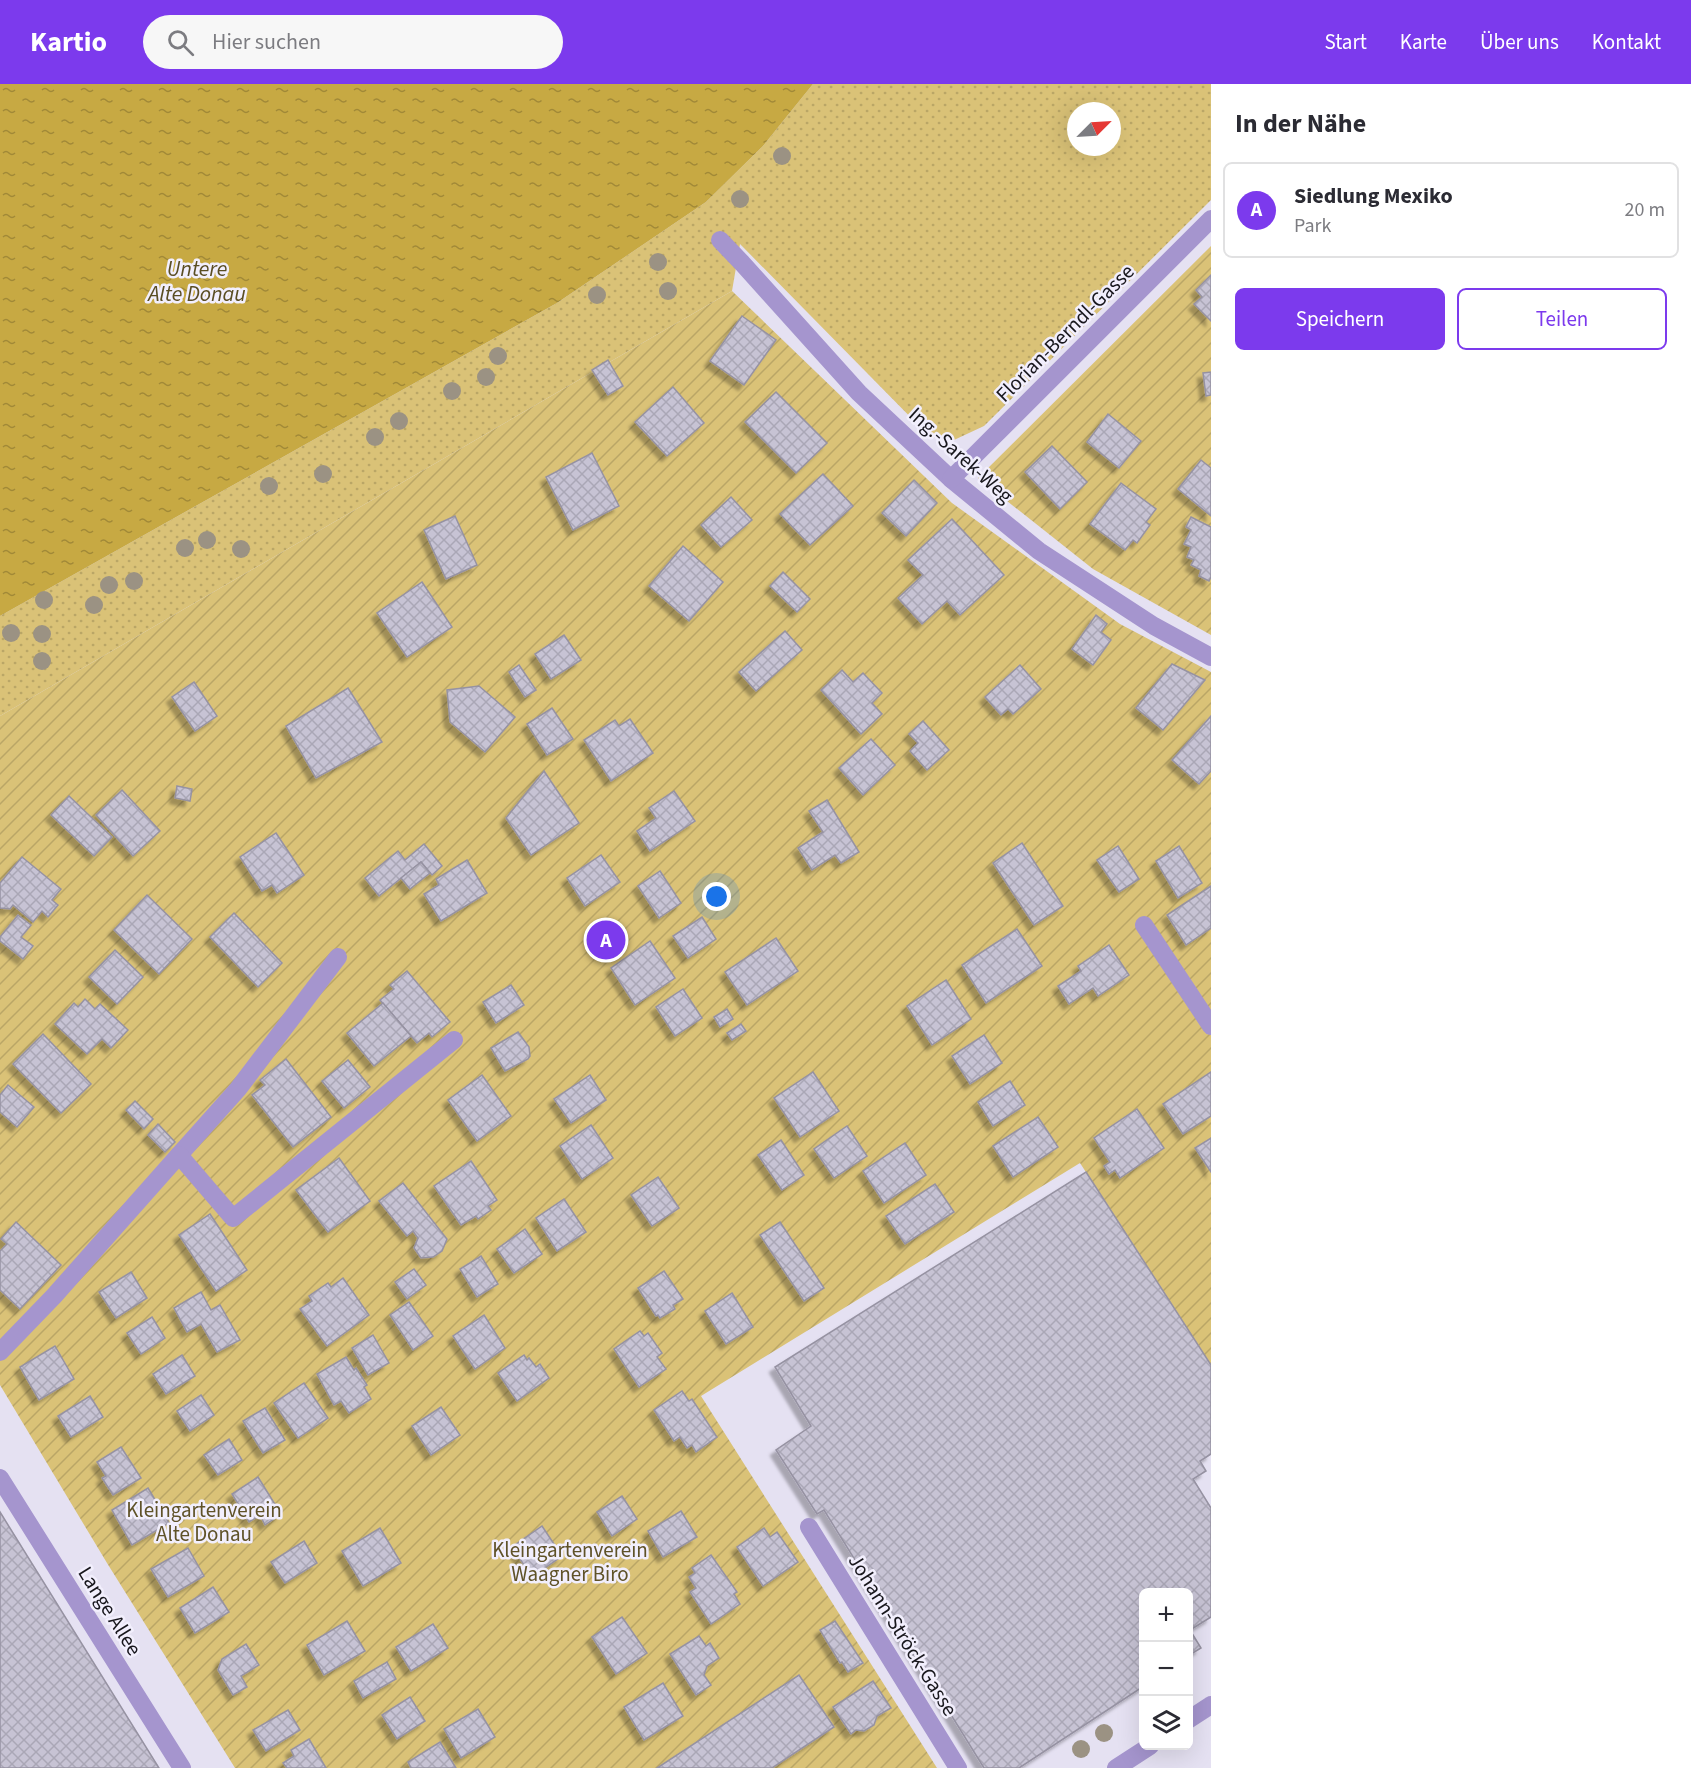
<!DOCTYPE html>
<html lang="de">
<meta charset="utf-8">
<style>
:root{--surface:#fff;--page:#f7f7f7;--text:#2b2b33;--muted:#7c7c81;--line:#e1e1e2;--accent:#7c3aed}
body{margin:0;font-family:"Source Sans 3",sans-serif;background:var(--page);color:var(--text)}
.controls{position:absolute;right:18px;bottom:18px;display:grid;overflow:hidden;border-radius:9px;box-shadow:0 6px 24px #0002}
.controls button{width:54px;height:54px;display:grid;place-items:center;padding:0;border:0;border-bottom:2px solid var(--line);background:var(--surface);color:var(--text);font:30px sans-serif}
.compass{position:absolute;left:1067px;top:18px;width:54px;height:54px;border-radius:50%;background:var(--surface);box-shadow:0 6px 24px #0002;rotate:66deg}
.you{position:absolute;left:717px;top:813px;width:21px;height:21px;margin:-15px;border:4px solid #fff;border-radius:50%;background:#1a73e8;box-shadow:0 0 0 9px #1a73e833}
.badge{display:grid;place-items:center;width:39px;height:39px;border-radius:50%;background:var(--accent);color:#fff;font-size:20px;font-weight:700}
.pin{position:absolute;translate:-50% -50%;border:3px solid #fff;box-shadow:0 2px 6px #0006}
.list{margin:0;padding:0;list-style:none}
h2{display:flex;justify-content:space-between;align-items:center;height:78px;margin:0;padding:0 24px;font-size:26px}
h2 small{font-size:20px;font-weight:400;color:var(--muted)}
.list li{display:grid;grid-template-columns:39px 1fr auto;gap:18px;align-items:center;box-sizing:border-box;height:96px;margin:0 12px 12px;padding:0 12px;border:2px solid var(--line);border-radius:9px}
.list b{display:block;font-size:22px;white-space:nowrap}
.list p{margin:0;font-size:20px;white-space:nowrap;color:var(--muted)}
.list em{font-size:20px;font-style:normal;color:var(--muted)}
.actions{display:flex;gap:12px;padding:18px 24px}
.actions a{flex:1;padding:14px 0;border:2px solid var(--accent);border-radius:9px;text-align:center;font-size:21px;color:var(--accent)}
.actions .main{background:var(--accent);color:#fff}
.icon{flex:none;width:33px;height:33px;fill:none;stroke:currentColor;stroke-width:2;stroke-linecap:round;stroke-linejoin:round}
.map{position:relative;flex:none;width:1211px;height:1684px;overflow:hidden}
header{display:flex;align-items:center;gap:36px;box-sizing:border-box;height:84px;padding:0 30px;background:var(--accent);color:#fff}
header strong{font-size:28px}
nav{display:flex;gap:33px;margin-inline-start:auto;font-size:21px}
.search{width:420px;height:54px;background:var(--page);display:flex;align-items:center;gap:15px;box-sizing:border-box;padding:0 21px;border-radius:33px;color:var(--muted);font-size:22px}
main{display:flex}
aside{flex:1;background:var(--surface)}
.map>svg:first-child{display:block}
.park{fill:url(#park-dots);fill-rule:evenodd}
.garden{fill:url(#garden-furrows)}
.water{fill:url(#water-ripples)}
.building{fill:url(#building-cross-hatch);stroke:#9692a2;stroke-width:1.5;filter:url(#shadow)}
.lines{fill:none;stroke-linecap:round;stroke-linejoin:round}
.minor{stroke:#a595ce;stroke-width:18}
.tree{fill:#9b9283}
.labels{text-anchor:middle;stroke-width:5;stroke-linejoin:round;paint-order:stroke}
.street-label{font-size:21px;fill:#18171d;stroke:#f2effd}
.park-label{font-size:21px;fill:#5f5228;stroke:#f2effd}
.water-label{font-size:22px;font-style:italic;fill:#5a4d23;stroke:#f2effd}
</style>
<header>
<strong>Kartio</strong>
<div class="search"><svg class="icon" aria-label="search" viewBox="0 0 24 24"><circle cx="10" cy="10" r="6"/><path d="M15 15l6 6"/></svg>Hier suchen</div>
<nav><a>Start</a><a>Karte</a><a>Über uns</a><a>Kontakt</a></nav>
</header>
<main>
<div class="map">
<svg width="1211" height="1684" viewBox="0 0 1211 1684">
<defs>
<pattern id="park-dots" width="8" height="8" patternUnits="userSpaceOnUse" patternTransform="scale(1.5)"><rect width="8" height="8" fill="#dac277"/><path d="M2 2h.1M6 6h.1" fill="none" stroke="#baa666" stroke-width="1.8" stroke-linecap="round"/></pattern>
<pattern id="garden-furrows" width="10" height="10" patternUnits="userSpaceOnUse" patternTransform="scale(1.5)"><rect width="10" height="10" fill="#dac277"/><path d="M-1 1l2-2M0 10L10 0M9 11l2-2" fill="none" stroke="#baa666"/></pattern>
<pattern id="water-ripples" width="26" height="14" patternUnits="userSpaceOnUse" patternTransform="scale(1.5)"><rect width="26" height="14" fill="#c7a943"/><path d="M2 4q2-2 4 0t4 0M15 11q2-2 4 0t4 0" fill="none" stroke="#a18937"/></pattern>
<pattern id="building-cross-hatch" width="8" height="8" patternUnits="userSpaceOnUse" patternTransform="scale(1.5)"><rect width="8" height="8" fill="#c7c3d4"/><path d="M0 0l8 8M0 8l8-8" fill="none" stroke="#aaa7b6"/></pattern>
<filter id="shadow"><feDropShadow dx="-5.5" dy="5.5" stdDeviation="1.5" flood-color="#0004"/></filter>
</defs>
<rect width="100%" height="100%" fill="#e5e1f2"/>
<path class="park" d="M813,0H1211V116L984,342L954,356L930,353L740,160L732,207L0,632V532L557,219L706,118L763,62ZM1076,27H1112V63H1076Z"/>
<g class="garden">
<polygon points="1211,162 1211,551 1093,485 978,394"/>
<polygon points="732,207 952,419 1120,540 1211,588 1211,1281 1080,1079 701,1312 937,1684 235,1684 107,1479 0,1301 0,632"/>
</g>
<polygon class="water" points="0,0 813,0 763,62 706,118 557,219 0,532"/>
<g class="building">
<polygon points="1211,191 1211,237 1194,220 1202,213 1196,206"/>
<polygon points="742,232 776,256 744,301 710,277"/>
<polygon points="608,276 623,302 608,311 592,286"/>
<polygon points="1211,288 1211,311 1206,312 1203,289"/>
<polygon points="673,303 704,339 667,372 635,338"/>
<polygon points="776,308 827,359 796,389 745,338"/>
<polygon points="1108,330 1141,357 1119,384 1087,358"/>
<polygon points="1052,362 1087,398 1060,425 1025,388"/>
<polygon points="592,369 619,422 573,446 546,393"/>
<polygon points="1201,376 1211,384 1211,432 1178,405"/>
<polygon points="823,390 853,422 810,461 780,430"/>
<polygon points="914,396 937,419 906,452 882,429"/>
<polygon points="1121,399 1156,425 1146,438 1150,441 1137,459 1133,456 1125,466 1090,440"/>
<polygon points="731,413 752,436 721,463 701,441"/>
<polygon points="455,432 477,481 446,495 424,446"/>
<polygon points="1191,433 1211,443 1211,493 1209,497 1199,492 1201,486 1191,481 1194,476 1187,473 1191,463 1184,460 1191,446 1186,443"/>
<polygon points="952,435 1004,491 960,531 947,517 922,540 898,514 923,491 908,476"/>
<polygon points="683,462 723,498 689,537 649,502"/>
<polygon points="783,488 810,515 797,528 770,502"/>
<polygon points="422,498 452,543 407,573 377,529"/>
<polygon points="1096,531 1107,540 1101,548 1111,556 1093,581 1072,565"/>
<polygon points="785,547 802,566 756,607 739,588"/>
<polygon points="564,551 581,576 551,595 535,570"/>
<polygon points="1172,580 1205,596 1163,646 1136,624"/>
<polygon points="519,581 536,606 525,613 509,588"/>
<polygon points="1020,581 1041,605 1013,630 1008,625 1001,631 985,613"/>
<polygon points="842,586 853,598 863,589 882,609 872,619 882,630 861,650 821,606"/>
<polygon points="194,598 217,632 195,647 172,613"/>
<polygon points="479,602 515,633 485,668 450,638 447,606"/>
<polygon points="348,604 382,658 316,694 286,642"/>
<polygon points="552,624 573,655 547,671 527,640"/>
<polygon points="1211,632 1211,687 1199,700 1172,676"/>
<polygon points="630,635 653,669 611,697 584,656 615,636 619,642"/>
<polygon points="923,637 949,666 927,686 910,667 918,659 909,650"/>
<polygon points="871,655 895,681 863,711 839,684"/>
<polygon points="544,687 579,739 531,771 506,734"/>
<polygon points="177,702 192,705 190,717 175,714"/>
<polygon points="122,706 160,747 133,772 96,731"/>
<polygon points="674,707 695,737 650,767 637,747 656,734 649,724"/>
<polygon points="69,712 112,753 94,772 51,731"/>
<polygon points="827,716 859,768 841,779 835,771 812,786 798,764 823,748 809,727"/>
<polygon points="276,749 304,791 277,809 272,801 262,807 240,773"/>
<polygon points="1022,759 1063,822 1034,841 993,779"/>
<polygon points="424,760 442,782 432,791 421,778 379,812 365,794 398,767 405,776"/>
<polygon points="1118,762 1139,795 1119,808 1097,776"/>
<polygon points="1179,762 1202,799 1178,814 1156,777"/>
<polygon points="601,771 620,798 585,822 567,794"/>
<polygon points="22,773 61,805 52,816 58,821 48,833 42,827 33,838 13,821 10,825 0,824 0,799"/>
<polygon points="467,776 487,809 441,837 424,810 439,801 436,795"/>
<polygon points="421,778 430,789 410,805 401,794"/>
<polygon points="660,787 681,819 659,834 638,802"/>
<polygon points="1211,802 1211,844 1186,861 1167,831"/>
<polygon points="147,811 192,855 159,890 114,846"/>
<polygon points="234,829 282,879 258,903 210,853"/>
<polygon points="18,831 31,841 21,853 33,862 23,875 0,857 0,853"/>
<polygon points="702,833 716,855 688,874 673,852"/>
<polygon points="1017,845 1042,882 986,919 962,881"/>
<polygon points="776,854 798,887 747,921 725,888"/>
<polygon points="650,857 675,894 635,921 611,884"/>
<polygon points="1109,861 1129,891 1098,912 1093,904 1069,920 1058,902 1081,887 1078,882"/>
<polygon points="115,866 143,893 117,920 89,893"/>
<polygon points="407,887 450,938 432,953 429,949 417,959 380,916 394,905 390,901"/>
<polygon points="946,896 971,935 932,961 907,922"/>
<polygon points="511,901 524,921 496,939 483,918"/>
<polygon points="683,905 702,934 675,952 656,923"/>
<polygon points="85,915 95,925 100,920 128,946 111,964 102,955 87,970 55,940 74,919 78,923"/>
<polygon points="383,919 411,952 374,982 347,949"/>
<polygon points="727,925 733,935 720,943 714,933"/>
<polygon points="741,940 746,947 732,956 727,949"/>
<polygon points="518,948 529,963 530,972 528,975 505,987 491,964"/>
<polygon points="43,950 91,1000 61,1029 13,980"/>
<polygon points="984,951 1002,979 970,1000 952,972"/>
<polygon points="286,975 331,1033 293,1063 252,1011 265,1001 260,996"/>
<polygon points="348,976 370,1003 344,1024 322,997"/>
<polygon points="813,988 839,1027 800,1053 774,1014"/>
<polygon points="1211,988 1211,1032 1183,1050 1163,1020"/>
<polygon points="482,991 511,1032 477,1057 448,1016"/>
<polygon points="590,991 606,1016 571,1039 554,1015"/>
<polygon points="1010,997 1025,1021 993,1042 978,1018"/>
<polygon points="8,1001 34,1023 17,1043 0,1028 0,1011"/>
<polygon points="135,1017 153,1035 144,1045 126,1026"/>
<polygon points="1137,1025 1164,1064 1120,1094 1115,1086 1109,1090 1104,1082 1110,1078 1094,1054"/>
<polygon points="1038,1033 1058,1063 1013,1093 993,1062"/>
<polygon points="158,1040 175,1058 165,1068 148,1051"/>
<polygon points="591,1041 613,1074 582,1095 560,1062"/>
<polygon points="847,1042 867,1072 834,1094 814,1065"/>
<polygon points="1211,1054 1211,1088 1195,1064"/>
<polygon points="781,1056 804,1091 782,1106 758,1071"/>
<polygon points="905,1059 926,1091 884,1119 863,1087"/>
<polygon points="339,1074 370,1117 328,1148 296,1106"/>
<polygon points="471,1077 497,1116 488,1122 491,1126 478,1135 476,1132 461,1141 434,1102"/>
<polygon points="1086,1088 1211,1281 1211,1370 1200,1377 1206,1387 1193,1395 1211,1424 1211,1533 1190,1546 1201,1564 1188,1572 1188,1508 1144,1508 1144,1602 1019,1684 984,1684 824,1426 817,1430 776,1366 811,1342 775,1283"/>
<polygon points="658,1093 679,1124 652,1142 631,1111"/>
<polygon points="403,1099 447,1155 442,1167 433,1173 421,1174 414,1164 418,1154 413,1147 407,1152 379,1117"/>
<polygon points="935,1100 954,1128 905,1160 886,1132"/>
<polygon points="564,1115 586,1148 557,1167 536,1134"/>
<polygon points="210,1130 247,1186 216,1207 179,1151"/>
<polygon points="16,1138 61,1181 20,1225 0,1206 0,1167 7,1160 1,1155"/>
<polygon points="780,1138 824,1204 804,1217 760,1151"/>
<polygon points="525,1145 542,1170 514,1189 497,1165"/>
<polygon points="481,1172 498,1200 477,1213 460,1185"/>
<polygon points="414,1185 426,1201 407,1215 395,1198"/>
<polygon points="664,1187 683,1215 673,1221 675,1225 660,1234 658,1231 656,1232 638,1204"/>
<polygon points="131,1188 147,1214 116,1234 99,1208"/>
<polygon points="343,1194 369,1231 327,1262 300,1225 312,1217 309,1212 328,1199 331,1203"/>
<polygon points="201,1208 211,1226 220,1221 240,1256 217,1268 201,1240 187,1248 174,1224"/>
<polygon points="732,1209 753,1243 726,1260 705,1227"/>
<polygon points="409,1218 433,1252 413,1266 390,1231"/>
<polygon points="484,1231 505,1264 475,1285 453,1252"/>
<polygon points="152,1233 165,1254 141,1270 127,1249"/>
<polygon points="640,1247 644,1252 648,1249 662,1269 657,1273 666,1285 639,1303 614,1265"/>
<polygon points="373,1251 389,1279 368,1291 352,1264"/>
<polygon points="55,1262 74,1295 39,1316 20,1283"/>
<polygon points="182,1271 195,1292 166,1310 153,1290"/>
<polygon points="524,1271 527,1276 529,1274 536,1283 540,1280 549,1294 517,1317 498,1289"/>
<polygon points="346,1273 354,1286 356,1284 367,1301 364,1303 371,1315 349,1329 341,1317 334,1321 317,1290"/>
<polygon points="304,1299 328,1334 298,1354 274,1319"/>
<polygon points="682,1307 689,1317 692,1315 717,1353 696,1368 692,1361 687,1364 680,1353 674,1357 654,1326"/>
<polygon points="201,1311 214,1331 190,1347 177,1327"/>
<polygon points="90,1312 103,1333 71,1353 58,1332"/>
<polygon points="441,1323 460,1351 431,1371 412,1342"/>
<polygon points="265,1324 285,1356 263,1369 243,1337"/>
<polygon points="229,1355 242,1376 218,1391 204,1371"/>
<polygon points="121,1363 141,1394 113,1411 102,1394 106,1392 97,1378"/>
<polygon points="258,1393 281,1430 265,1441 260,1431 249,1438 232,1410"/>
<polygon points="148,1404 169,1439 132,1461 112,1426"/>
<polygon points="622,1412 637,1435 612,1452 597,1428"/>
<polygon points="681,1427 697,1453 663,1473 648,1447"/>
<polygon points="0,1428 159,1684 0,1684"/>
<polygon points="542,1442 562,1472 532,1493 512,1463"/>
<polygon points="380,1444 401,1479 363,1502 342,1467"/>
<polygon points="764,1444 770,1453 777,1448 798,1478 763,1502 737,1463"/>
<polygon points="304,1457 317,1479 285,1499 271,1478"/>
<polygon points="188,1464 204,1492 168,1513 151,1485"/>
<polygon points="711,1471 737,1508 734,1510 740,1520 711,1540 690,1508 696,1504 689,1493 695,1489 692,1484"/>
<polygon points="213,1503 229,1528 195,1549 180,1524"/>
<polygon points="622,1533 647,1569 616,1590 592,1553"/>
<polygon points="347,1537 365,1567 324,1591 307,1561"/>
<polygon points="835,1537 863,1579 848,1588 842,1578 840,1579 820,1546"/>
<polygon points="433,1540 448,1564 411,1587 396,1563"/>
<polygon points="699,1552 706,1562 710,1559 719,1574 707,1582 704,1591 711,1601 696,1611 670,1570"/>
<polygon points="246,1560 259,1581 241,1592 247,1603 233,1611 218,1586 222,1575"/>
<polygon points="387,1578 396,1595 363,1614 354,1597"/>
<polygon points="799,1591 834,1643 772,1684 657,1684"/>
<polygon points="873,1597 891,1624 877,1632 874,1641 864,1647 856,1646 851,1650 833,1623"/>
<polygon points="663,1599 683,1632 644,1656 624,1623"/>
<polygon points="410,1613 425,1637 397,1655 382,1631"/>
<polygon points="478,1625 495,1653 461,1674 444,1645"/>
<polygon points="288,1626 300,1646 266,1667 253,1646"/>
<polygon points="309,1655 326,1684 287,1684 283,1679 294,1672 291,1666"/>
<polygon points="440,1658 456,1684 411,1684 408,1678"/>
</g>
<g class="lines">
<g class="minor">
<polyline points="720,156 742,179 859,309 951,395 1039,467 1154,542 1211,573"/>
<polyline points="951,395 1211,135"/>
<polyline points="1144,841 1211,942"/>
<polyline points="179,1071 238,1005 338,873"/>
<polyline points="0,1268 54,1212 179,1071 233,1134 454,956"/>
<polyline points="0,1394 182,1684"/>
<polyline points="809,1443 958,1684"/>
<polyline points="1188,1636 1211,1621"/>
<polyline points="1116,1684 1150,1662"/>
</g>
</g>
<g class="tree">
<circle cx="782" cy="72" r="9"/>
<circle cx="740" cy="115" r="9"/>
<circle cx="658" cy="178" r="9"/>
<circle cx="668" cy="207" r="9"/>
<circle cx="597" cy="211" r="9"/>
<circle cx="498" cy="272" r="9"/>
<circle cx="486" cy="293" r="9"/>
<circle cx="452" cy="307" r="9"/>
<circle cx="399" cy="337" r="9"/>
<circle cx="375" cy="353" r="9"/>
<circle cx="323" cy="390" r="9"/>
<circle cx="269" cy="402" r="9"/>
<circle cx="207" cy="456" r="9"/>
<circle cx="185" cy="464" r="9"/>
<circle cx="241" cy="465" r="9"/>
<circle cx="134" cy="497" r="9"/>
<circle cx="109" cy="501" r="9"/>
<circle cx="44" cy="516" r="9"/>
<circle cx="94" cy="521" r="9"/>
<circle cx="11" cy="549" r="9"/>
<circle cx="42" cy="550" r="9"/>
<circle cx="42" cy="577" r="9"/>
<circle cx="1104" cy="1649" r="9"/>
<circle cx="1081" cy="1665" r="9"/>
</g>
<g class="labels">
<g class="street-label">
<text transform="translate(1065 249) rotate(-45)" y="7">Florian-Berndl-Gasse</text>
<text transform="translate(961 371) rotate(42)" y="7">Ing.-Sarek-Weg</text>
<text transform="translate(110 1527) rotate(58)" y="7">Lange Allee</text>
<text transform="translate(903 1551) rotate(58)" y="7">Johann-Ströck-Gasse</text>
</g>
<g class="park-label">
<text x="204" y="1433">Kleingartenverein<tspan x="204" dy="24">Alte Donau</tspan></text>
<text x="570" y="1473">Kleingartenverein<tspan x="570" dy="24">Waagner Biro</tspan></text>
</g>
<g class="water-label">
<text x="197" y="192">Untere<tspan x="197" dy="25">Alte Donau</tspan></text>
</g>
</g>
</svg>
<div class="controls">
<button>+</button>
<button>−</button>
<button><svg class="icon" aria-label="layers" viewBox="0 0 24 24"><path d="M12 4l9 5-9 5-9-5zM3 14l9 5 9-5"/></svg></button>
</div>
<svg class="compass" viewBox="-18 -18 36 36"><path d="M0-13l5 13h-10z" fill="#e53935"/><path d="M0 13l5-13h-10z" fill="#7c7c81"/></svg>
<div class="you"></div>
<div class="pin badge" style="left:606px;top:856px">A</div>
</div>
<aside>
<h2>In der Nähe<small></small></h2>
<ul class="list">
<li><span class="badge">A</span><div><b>Siedlung Mexiko</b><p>Park</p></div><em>20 m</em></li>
</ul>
<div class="actions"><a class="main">Speichern</a><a>Teilen</a></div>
</aside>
</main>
